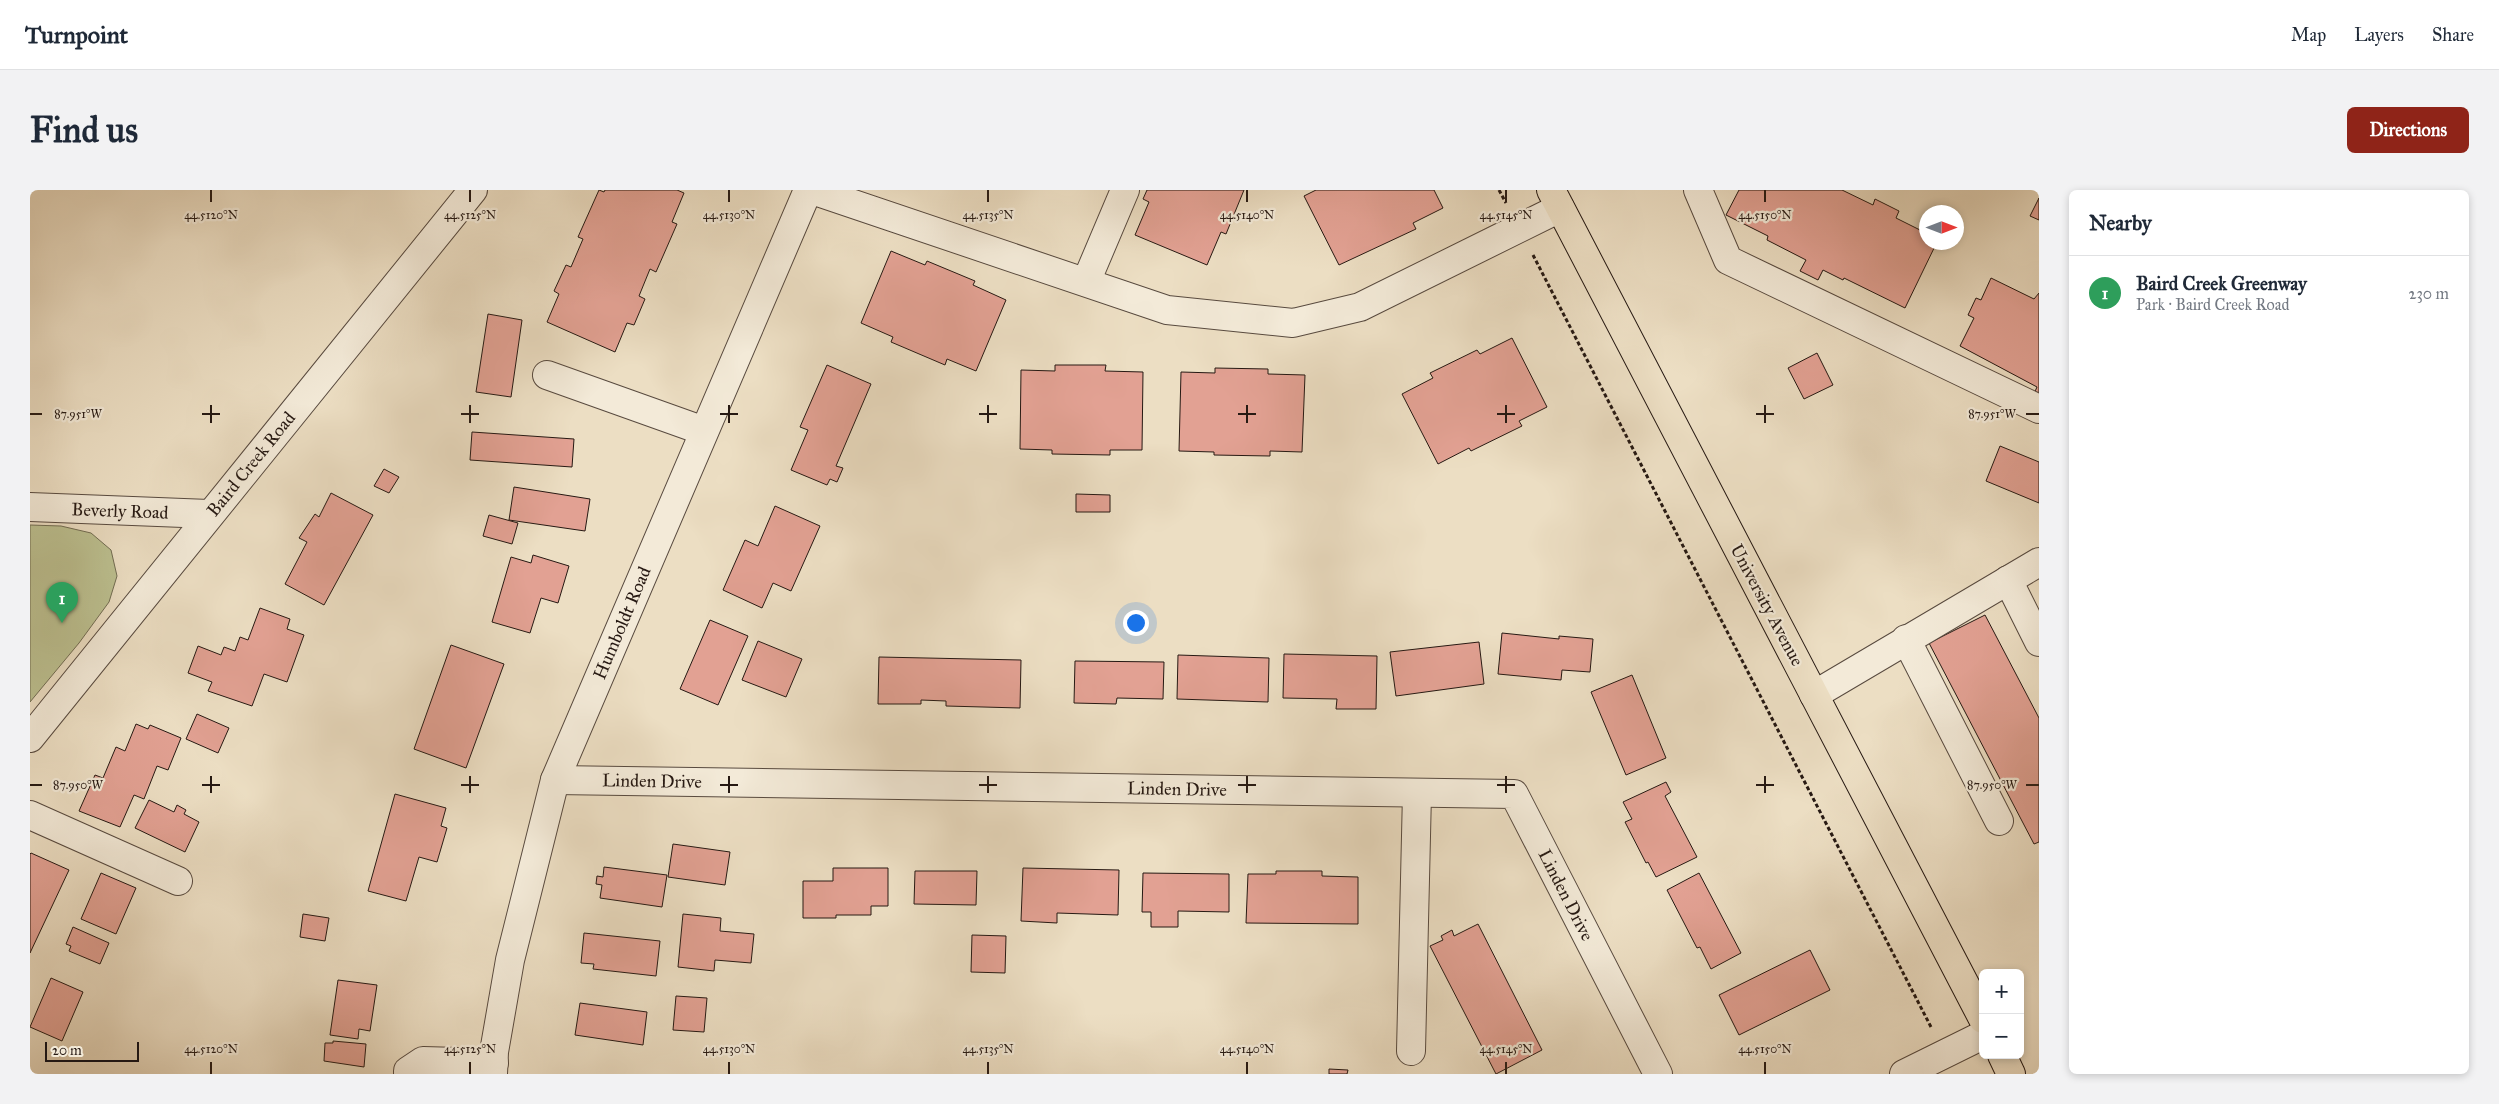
<!DOCTYPE html>
<meta charset="utf-8">
<style>
:root{--surface:#fff;--page:#f2f2f3;--text:#1f2937;--muted:#747a83;--line:#e0e1e3;--accent:#8f2418}
body{margin:0;font-family:"IM FELL Great Primer",serif;background:var(--page);color:var(--text)}
.controls{position:absolute;right:15px;bottom:15px;display:grid;overflow:hidden;border-radius:8px;box-shadow:0 2px 8px #0003}
.controls button{width:45px;height:45px;display:grid;place-items:center;padding:0;border:0;border-bottom:1px solid var(--line);background:var(--surface);color:var(--text);font:25px sans-serif}
.compass{position:absolute;left:1889px;top:15px;width:45px;height:45px;border-radius:50%;background:var(--surface);box-shadow:0 2px 8px #0003;rotate:90deg}
.scale{position:absolute;left:15px;bottom:12px;width:94px;box-sizing:border-box;padding-left:5px;border:2px solid #261913;border-top:0;font-size:14px;line-height:18px;white-space:nowrap;color:#261913;-webkit-text-stroke:4px #f3ead8;paint-order:stroke}
.you{position:absolute;left:1105px;top:432px;width:18px;height:18px;margin:-12px;border:4px solid #fff;border-radius:50%;background:#1a73e8;box-shadow:0 0 0 8px #1a73e833}
.badge{display:grid;place-items:center;width:32px;height:32px;border-radius:50%;background:var(--accent);color:#fff;font-size:16px;font-weight:700}
.pin{position:absolute;translate:-50% -41px;filter:drop-shadow(0 1px 2px #0008)}
.pin::after{content:'';position:absolute;top:26px;width:18px;height:15px;background:inherit;clip-path:polygon(0 0,100% 0,50% 100%)}
.list{margin:0;padding:0;list-style:none}
h2{display:flex;justify-content:space-between;align-items:center;height:65px;margin:0;padding:0 20px;font-size:21px}
h2 small{font-size:16px;font-weight:400;color:var(--muted)}
.list li{display:grid;grid-template-columns:32px 1fr auto;gap:15px;align-items:center;box-sizing:border-box;height:75px;padding:0 20px;border-top:1px solid var(--line)}
.list b{display:block;font-size:19px;white-space:nowrap}
.list p{margin:0;font-size:16px;white-space:nowrap;color:var(--muted)}
.list em{font-size:16px;font-style:normal;color:var(--muted)}
.map{position:relative;flex:none;width:2009px;height:884px;overflow:hidden;border-radius:8px}
header{display:flex;align-items:center;gap:30px;box-sizing:border-box;height:70px;padding:0 25px;background:var(--surface);border-bottom:1px solid var(--line)}
header strong{font-size:24px}
nav{display:flex;gap:28px;margin-inline-start:auto;font-size:18px}
.intro{display:flex;align-items:center;justify-content:space-between;box-sizing:border-box;height:120px;padding:0 30px}
h1{margin:0;font-size:35px}
.button{padding:12px 22px;border-radius:8px;background:var(--accent);color:#fff;font-size:18px;font-weight:700}
main{display:flex;gap:30px;padding:0 30px}
aside{flex:1;background:var(--surface);border-radius:8px;box-shadow:0 2px 8px #0003}
.map>svg:first-child{display:block}
.green{fill:#bcc090;stroke:#716c52}
.building{fill:#e2a193;stroke:#261913}
.lines{fill:none;stroke-linecap:round;stroke-linejoin:round}
.minor-casing{stroke:#584a3f;stroke-width:30}
.major-casing{stroke:#261913;stroke-width:30}
.path{stroke:#261913;stroke-width:3;stroke-dasharray:4 2.5;stroke-linecap:butt}
.minor{stroke:#f3ead8;stroke-width:28}
.major{stroke:#ecdec3;stroke-width:28}
.ticks{fill:none;stroke:#261913;stroke-width:2}
.labels{text-anchor:middle;stroke-width:4.5;stroke-linejoin:round;paint-order:stroke}
.street-label{font-size:18px;fill:#261913;stroke:#f3ead8}
.ticks-label{font-size:12px;text-anchor:middle;fill:#261913;stroke:#f3ead8;stroke-width:4.5;stroke-linejoin:round;paint-order:stroke}
</style>
<header>
<strong>Turnpoint</strong>
<nav><a>Map</a><a>Layers</a><a>Share</a></nav>
</header>
<div class="intro"><h1>Find us</h1><a class="button">Directions</a></div>
<main>
<div class="map">
<svg width="2009" height="884" viewBox="0 0 2009 884">
<rect width="100%" height="100%" fill="#ecdec3"/>
<filter id="stains"><feTurbulence type="fractalNoise" baseFrequency=".004" numOctaves="4"/><feColorMatrix values="0 0 0 0 .2 0 0 0 0 .09 0 0 0 0 .02 0 0 0 .5 -.17"/></filter>
<radialGradient id="worn" r=".72"><stop offset=".6" stop-color="#630" stop-opacity="0"/><stop offset="1" stop-color="#630" stop-opacity=".3"/></radialGradient>
<polygon class="green" points="0,335 31,336 61,343 81,360 87,386 79,412 49,453 0,512"/>
<g class="building">
<polygon points="569,0 574,2 575,0 647,0 654,3 642,32 647,34 626,82 620,79 609,106 615,109 604,135 597,133 585,162 517,132 529,104 524,101 536,75 541,77 553,49 548,47"/>
<polygon points="1117,0 1214,0 1196,44 1191,42 1177,75 1105,45 1119,12 1113,9"/>
<polygon points="1286,0 1404,0 1413,18 1383,33 1386,39 1309,75 1274,6"/>
<polygon points="1709,0 1812,0 1843,15 1845,9 1869,21 1866,28 1896,43 1896,52 1907,52 1875,118 1814,88 1813,90 1793,80 1788,90 1770,81 1776,70 1737,50 1738,46 1696,25"/>
<polygon points="2009,8 2009,30 2000,26"/>
<polygon points="861,61 895,75 897,71 945,91 943,95 976,110 946,181 917,169 915,175 861,152 863,147 831,133"/>
<polygon points="1961,88 2004,109 2009,103 2009,211 2002,208 2007,197 1930,156 1944,128 1938,125 1946,108 1951,110"/>
<polygon points="458,124 492,130 481,207 446,202"/>
<polygon points="1482,148 1517,217 1489,231 1492,236 1441,261 1439,258 1408,274 1372,204 1403,188 1400,183 1447,160 1450,164"/>
<polygon points="1787,163 1803,195 1774,209 1758,178"/>
<polygon points="797,175 841,194 806,276 813,278 807,292 800,289 797,295 761,280 778,240 770,237"/>
<polygon points="1025,175 1076,175 1075,181 1113,182 1112,260 1080,260 1080,265 1022,264 1022,260 990,259 991,180 1025,181"/>
<polygon points="1185,178 1238,179 1238,184 1275,185 1272,262 1240,261 1240,266 1184,265 1184,262 1149,261 1151,182 1185,183"/>
<polygon points="442,242 544,249 542,277 440,270"/>
<polygon points="1970,256 2009,272 2009,313 1956,291"/>
<polygon points="354,279 369,287 359,303 344,296"/>
<polygon points="484,297 560,309 555,341 479,330"/>
<polygon points="301,303 343,325 294,415 255,394 277,352 269,348 285,324 289,327"/>
<polygon points="1046,304 1080,305 1080,322 1046,322"/>
<polygon points="745,316 790,336 761,401 743,393 732,418 693,400 715,350 728,356"/>
<polygon points="459,325 488,333 482,354 453,346"/>
<polygon points="503,365 539,376 528,413 511,408 500,443 462,432 481,367 501,373"/>
<polygon points="230,418 260,429 257,439 274,445 257,492 234,484 222,516 178,501 182,492 158,483 168,456 191,465 194,457 205,461 210,447 218,450"/>
<polygon points="1955,425 2009,528 2009,652 2004,654 1899,453"/>
<polygon points="680,430 718,446 688,515 650,499"/>
<polygon points="1472,443 1529,449 1529,446 1563,449 1560,482 1532,480 1531,490 1468,484"/>
<polygon points="728,451 772,469 756,507 712,490"/>
<polygon points="1449,452 1454,494 1366,506 1360,462"/>
<polygon points="421,455 474,474 436,578 384,559"/>
<polygon points="1254,464 1347,466 1346,519 1306,519 1307,509 1253,508"/>
<polygon points="1148,465 1239,468 1238,512 1147,509"/>
<polygon points="849,467 991,470 990,518 916,516 916,511 891,510 891,514 848,514"/>
<polygon points="1045,471 1134,472 1133,509 1087,508 1086,514 1044,513"/>
<polygon points="1602,485 1636,568 1596,585 1561,502"/>
<polygon points="167,524 199,538 188,563 156,549"/>
<polygon points="106,534 118,539 120,535 151,548 138,580 127,576 114,609 104,605 90,637 49,621 65,585 73,588 86,557 95,561"/>
<polygon points="1636,592 1641,602 1635,606 1667,667 1626,687 1618,672 1616,673 1595,632 1602,629 1593,612"/>
<polygon points="365,604 416,618 411,636 417,638 407,672 389,667 376,711 338,701"/>
<polygon points="119,610 144,622 147,615 156,620 154,624 169,632 155,662 105,638"/>
<polygon points="643,654 700,662 695,695 638,687"/>
<polygon points="1,663 39,680 0,763 0,664"/>
<polygon points="574,677 637,685 632,717 570,708 572,695 566,694 567,686 573,687"/>
<polygon points="803,678 858,678 858,716 841,716 841,725 806,725 806,728 773,728 773,691 803,691"/>
<polygon points="993,678 1089,680 1088,725 1027,723 1027,733 991,731"/>
<polygon points="885,681 947,681 946,715 884,714"/>
<polygon points="1246,681 1292,681 1292,686 1328,687 1328,734 1216,733 1218,684 1246,684"/>
<polygon points="71,683 106,698 86,744 51,729"/>
<polygon points="1113,683 1199,684 1199,722 1148,721 1148,737 1121,737 1121,722 1112,722"/>
<polygon points="1669,683 1711,763 1681,779 1670,757 1667,758 1637,700"/>
<polygon points="273,724 299,728 295,751 270,747"/>
<polygon points="653,724 691,728 690,741 724,744 721,773 685,770 684,781 648,777"/>
<polygon points="1448,734 1512,860 1466,884 1400,756 1413,750 1411,746 1422,740 1424,746"/>
<polygon points="43,737 79,753 70,774 39,761 41,756 36,754"/>
<polygon points="554,743 630,751 626,786 563,779 564,774 551,773"/>
<polygon points="942,745 976,746 975,783 941,782"/>
<polygon points="1780,760 1800,800 1709,845 1689,805"/>
<polygon points="21,788 53,802 32,851 0,837"/>
<polygon points="308,790 347,795 340,841 329,839 328,849 300,845"/>
<polygon points="646,806 677,808 674,842 643,840"/>
<polygon points="550,813 617,822 613,855 545,845"/>
<polygon points="303,851 336,854 334,877 294,871 295,853 303,853"/>
<polygon points="1299,879 1318,880 1317,884 1299,884"/>
</g>
<g class="lines">
<g class="minor-casing">
<g id="minor">
<polyline points="782,0 1137,120 1263,133 1330,117 1530,18"/>
<polyline points="1668,0 1698,70 2009,219"/>
<polyline points="1056,92 1095,0"/>
<polyline points="517,185 674,241"/>
<polyline points="0,317 179,324"/>
<polyline points="1978,390 2009,452"/>
<polyline points="1876,449 1969,631"/>
<polyline points="1784,505 2009,372"/>
<polyline points="0,548 443,0"/>
<polyline points="525,590 1484,604 1628,884"/>
<polyline points="0,625 148,691"/>
<polyline points="1381,861 1387,603"/>
<polyline points="378,884 378,881 393,871 464,873"/>
<polyline points="463,884 464,862 480,770 525,590 778,0"/>
<polyline points="1874,884 1953,845"/>
</g>
</g>
<g class="major-casing">
<g id="major">
<polyline points="1521,0 1953,829"/>
<polyline points="1972,865 1981,884"/>
</g>
</g>
<g class="path">
<polyline points="1469,0 1476,13"/>
<polyline points="1503,65 1901,837"/>
</g>
<use href="#minor" class="minor"/>
<use href="#major" class="major"/>
</g>
<path class="ticks" d="M181,0V12M440,0V12M699,0V12M958,0V12M1217,0V12M1476,0V12M1735,0V12M181,215V233M440,215V233M699,215V233M958,215V233M1217,215V233M1476,215V233M1735,215V233M0,224H12M172,224H190M431,224H449M690,224H708M949,224H967M1208,224H1226M1467,224H1485M1726,224H1744M1996,224H2009M181,586V603M440,586V603M699,586V603M958,586V603M1217,586V603M1476,586V603M1735,586V603M0,595H12M172,595H190M431,595H449M690,595H708M949,595H967M1208,595H1226M1467,595H1485M1726,595H1744M1996,595H2009M181,872V884M440,872V884M699,872V884M958,872V884M1217,872V884M1476,872V884M1735,872V884"/>
<g class="labels">
<g class="street-label">
<text transform="translate(221 274) rotate(-51)" y="6">Baird Creek Road</text>
<text transform="translate(90 321) rotate(2)" y="6">Beverly Road</text>
<text transform="translate(1737 415) rotate(62)" y="6">University Avenue</text>
<text transform="translate(592 433) rotate(-67)" y="6">Humboldt Road</text>
<text transform="translate(622 591) rotate(1)" y="6">Linden Drive</text>
<text transform="translate(1147 599) rotate(1)" y="6">Linden Drive</text>
<text transform="translate(1536 705) rotate(63)" y="6">Linden Drive</text>
</g>
</g>
<g class="ticks-label">
<text x="181" y="29">44.5120°N</text>
<text x="440" y="29">44.5125°N</text>
<text x="699" y="29">44.5130°N</text>
<text x="958" y="29">44.5135°N</text>
<text x="1217" y="29">44.5140°N</text>
<text x="1476" y="29">44.5145°N</text>
<text x="1735" y="29">44.5150°N</text>
<text x="1962" y="228">87.951°W</text>
<text x="48" y="228">87.951°W</text>
<text x="1962" y="599">87.950°W</text>
<text x="48" y="599">87.950°W</text>
<text x="181" y="863">44.5120°N</text>
<text x="440" y="863">44.5125°N</text>
<text x="699" y="863">44.5130°N</text>
<text x="958" y="863">44.5135°N</text>
<text x="1217" y="863">44.5140°N</text>
<text x="1476" y="863">44.5145°N</text>
<text x="1735" y="863">44.5150°N</text>
</g>
<rect width="100%" height="100%" filter="url(#stains)"/>
<rect width="100%" height="100%" fill="url(#worn)"/>
</svg>
<div class="controls">
<button>+</button>
<button>−</button>
</div>
<svg class="compass" viewBox="-18 -18 36 36"><path d="M0-13l5 13h-10z" fill="#e53935"/><path d="M0 13l5-13h-10z" fill="#747a83"/></svg>
<div class="scale">20 m</div>
<div class="you"></div>
<div class="pin badge" style="left:32px;top:433px;background:#2e9e5b">1</div>
</div>
<aside>
<h2>Nearby<small></small></h2>
<ul class="list">
<li><span class="badge" style="background:#2e9e5b">1</span><div><b>Baird Creek Greenway</b><p>Park · Baird Creek Road</p></div><em>230 m</em></li>
</ul>
</aside>
</main>
